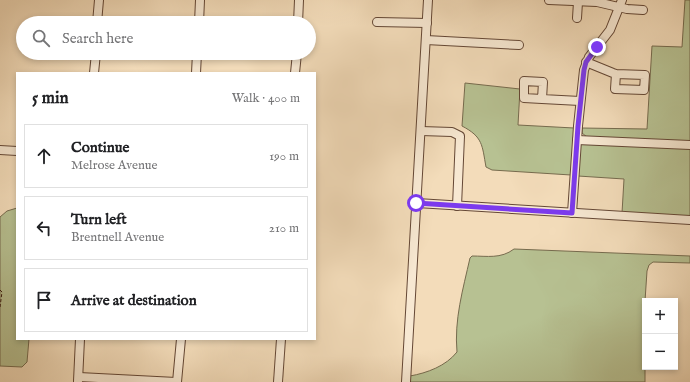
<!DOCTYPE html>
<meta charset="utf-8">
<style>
:root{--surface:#fff;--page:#f2f2f2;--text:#202124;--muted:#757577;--line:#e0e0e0}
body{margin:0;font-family:"IM FELL English",serif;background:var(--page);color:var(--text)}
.controls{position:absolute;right:12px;bottom:12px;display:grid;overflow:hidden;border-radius:0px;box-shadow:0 2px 6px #0003}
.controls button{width:36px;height:36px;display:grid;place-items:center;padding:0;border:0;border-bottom:1px solid var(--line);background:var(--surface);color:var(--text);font:20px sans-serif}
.stop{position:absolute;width:12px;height:12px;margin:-9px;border:3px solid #7c3aed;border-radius:50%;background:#fff}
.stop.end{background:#7c3aed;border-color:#fff;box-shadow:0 1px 4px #0008}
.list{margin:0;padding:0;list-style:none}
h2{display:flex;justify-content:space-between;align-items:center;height:52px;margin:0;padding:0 16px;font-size:17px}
h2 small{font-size:13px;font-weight:400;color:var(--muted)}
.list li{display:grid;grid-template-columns:26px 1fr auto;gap:12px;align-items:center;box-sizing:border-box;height:64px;margin:0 8px 8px;padding:0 8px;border:1px solid var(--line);border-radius:0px}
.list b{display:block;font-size:15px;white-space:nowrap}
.list p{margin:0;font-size:13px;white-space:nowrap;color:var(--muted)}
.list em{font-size:13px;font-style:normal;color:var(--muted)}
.icon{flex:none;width:22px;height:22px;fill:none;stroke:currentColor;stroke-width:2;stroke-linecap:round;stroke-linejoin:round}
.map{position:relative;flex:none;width:690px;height:382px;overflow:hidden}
.search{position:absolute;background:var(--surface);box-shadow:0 2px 6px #0003;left:16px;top:16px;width:300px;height:44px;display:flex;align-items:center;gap:10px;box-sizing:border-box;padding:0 14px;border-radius:22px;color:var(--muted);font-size:15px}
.panel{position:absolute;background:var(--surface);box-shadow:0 2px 6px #0003;left:16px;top:72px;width:300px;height:268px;border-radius:0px}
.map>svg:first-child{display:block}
.green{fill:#b7c192;stroke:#766b4e}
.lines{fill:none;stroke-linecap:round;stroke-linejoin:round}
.minor-casing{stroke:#644735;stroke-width:10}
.path{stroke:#341509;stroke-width:1;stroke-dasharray:3 2;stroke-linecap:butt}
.minor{stroke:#f7e8d2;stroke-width:8}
.route{stroke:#7c3aed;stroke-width:5}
</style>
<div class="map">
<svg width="690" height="382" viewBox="0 0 690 382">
<rect width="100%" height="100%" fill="#f3dcba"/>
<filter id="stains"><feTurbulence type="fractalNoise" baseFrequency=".005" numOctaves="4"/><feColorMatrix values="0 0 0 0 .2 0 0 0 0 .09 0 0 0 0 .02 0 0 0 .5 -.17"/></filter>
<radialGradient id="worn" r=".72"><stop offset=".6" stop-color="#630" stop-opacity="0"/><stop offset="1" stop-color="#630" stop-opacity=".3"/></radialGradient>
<g class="green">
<polygon points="685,0 690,0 690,216 622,213 624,179 578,176 580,144 587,137 582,133 582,128 647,129 652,46 682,47"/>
<path d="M465,83L520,89L518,125L574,128L571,175L492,170L486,167C482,145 483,137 462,126Z"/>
<polygon points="17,208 17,339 29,339 27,362 22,367 0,366 0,217 7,211"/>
<path d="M514,249L690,256V263L653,262L649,265L647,271L645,301V382H409L410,376C427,373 446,366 457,352C454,320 463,289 470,258L472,256C487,256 501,259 514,249Z"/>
</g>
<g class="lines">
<g class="minor-casing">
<g id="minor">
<polyline points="549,0 597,2 627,9 643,10"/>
<polyline points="577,18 578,2"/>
<polyline points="377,22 427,23"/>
<polyline points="97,23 99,0"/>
<polyline points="199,23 200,0"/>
<polyline points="298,23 299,0"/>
<polyline points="426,40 519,45"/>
<polyline points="586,62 613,73 616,74 645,75 644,90 615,89 616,74"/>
<polyline points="94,73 96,53"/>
<polyline points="196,73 197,53"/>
<polyline points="295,73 297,53"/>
<polyline points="542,99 524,98 524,81 543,82 542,99 580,101"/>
<polyline points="421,131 452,132 460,136 457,206"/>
<polyline points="577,140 690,145"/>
<polyline points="0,150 17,151"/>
<polyline points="417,203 690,220"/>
<polyline points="572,213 578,126 584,70 589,57 610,30 622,0"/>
<polyline points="79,377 176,382"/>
<polyline points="78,381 80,339"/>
<polyline points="177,382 181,339"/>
<polyline points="278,382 281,339"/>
<polyline points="406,382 428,0"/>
</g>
</g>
<polyline class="path" points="0,290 2,292 0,307"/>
<use href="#minor" class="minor"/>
</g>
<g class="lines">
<polyline class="route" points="416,203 572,213 578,126 584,70 586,62 597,47"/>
</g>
<rect width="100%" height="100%" filter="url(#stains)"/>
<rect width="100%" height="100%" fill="url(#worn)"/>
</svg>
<div class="controls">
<button>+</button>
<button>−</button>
</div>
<div class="stop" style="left:416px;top:203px"></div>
<div class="stop end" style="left:597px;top:47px"></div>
<div class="search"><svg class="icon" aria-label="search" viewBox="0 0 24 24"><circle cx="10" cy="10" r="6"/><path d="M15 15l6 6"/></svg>Search here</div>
<section class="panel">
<h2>5 min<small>Walk · 400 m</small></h2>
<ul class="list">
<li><svg class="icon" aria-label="ahead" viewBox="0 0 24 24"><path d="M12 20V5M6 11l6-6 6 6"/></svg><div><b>Continue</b><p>Melrose Avenue</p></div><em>190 m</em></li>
<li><svg class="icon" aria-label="left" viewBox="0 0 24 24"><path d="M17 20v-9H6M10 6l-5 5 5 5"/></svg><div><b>Turn left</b><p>Brentnell Avenue</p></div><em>210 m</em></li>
<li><svg class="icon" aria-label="arrive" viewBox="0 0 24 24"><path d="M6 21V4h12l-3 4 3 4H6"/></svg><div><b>Arrive at destination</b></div></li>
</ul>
</section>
</div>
